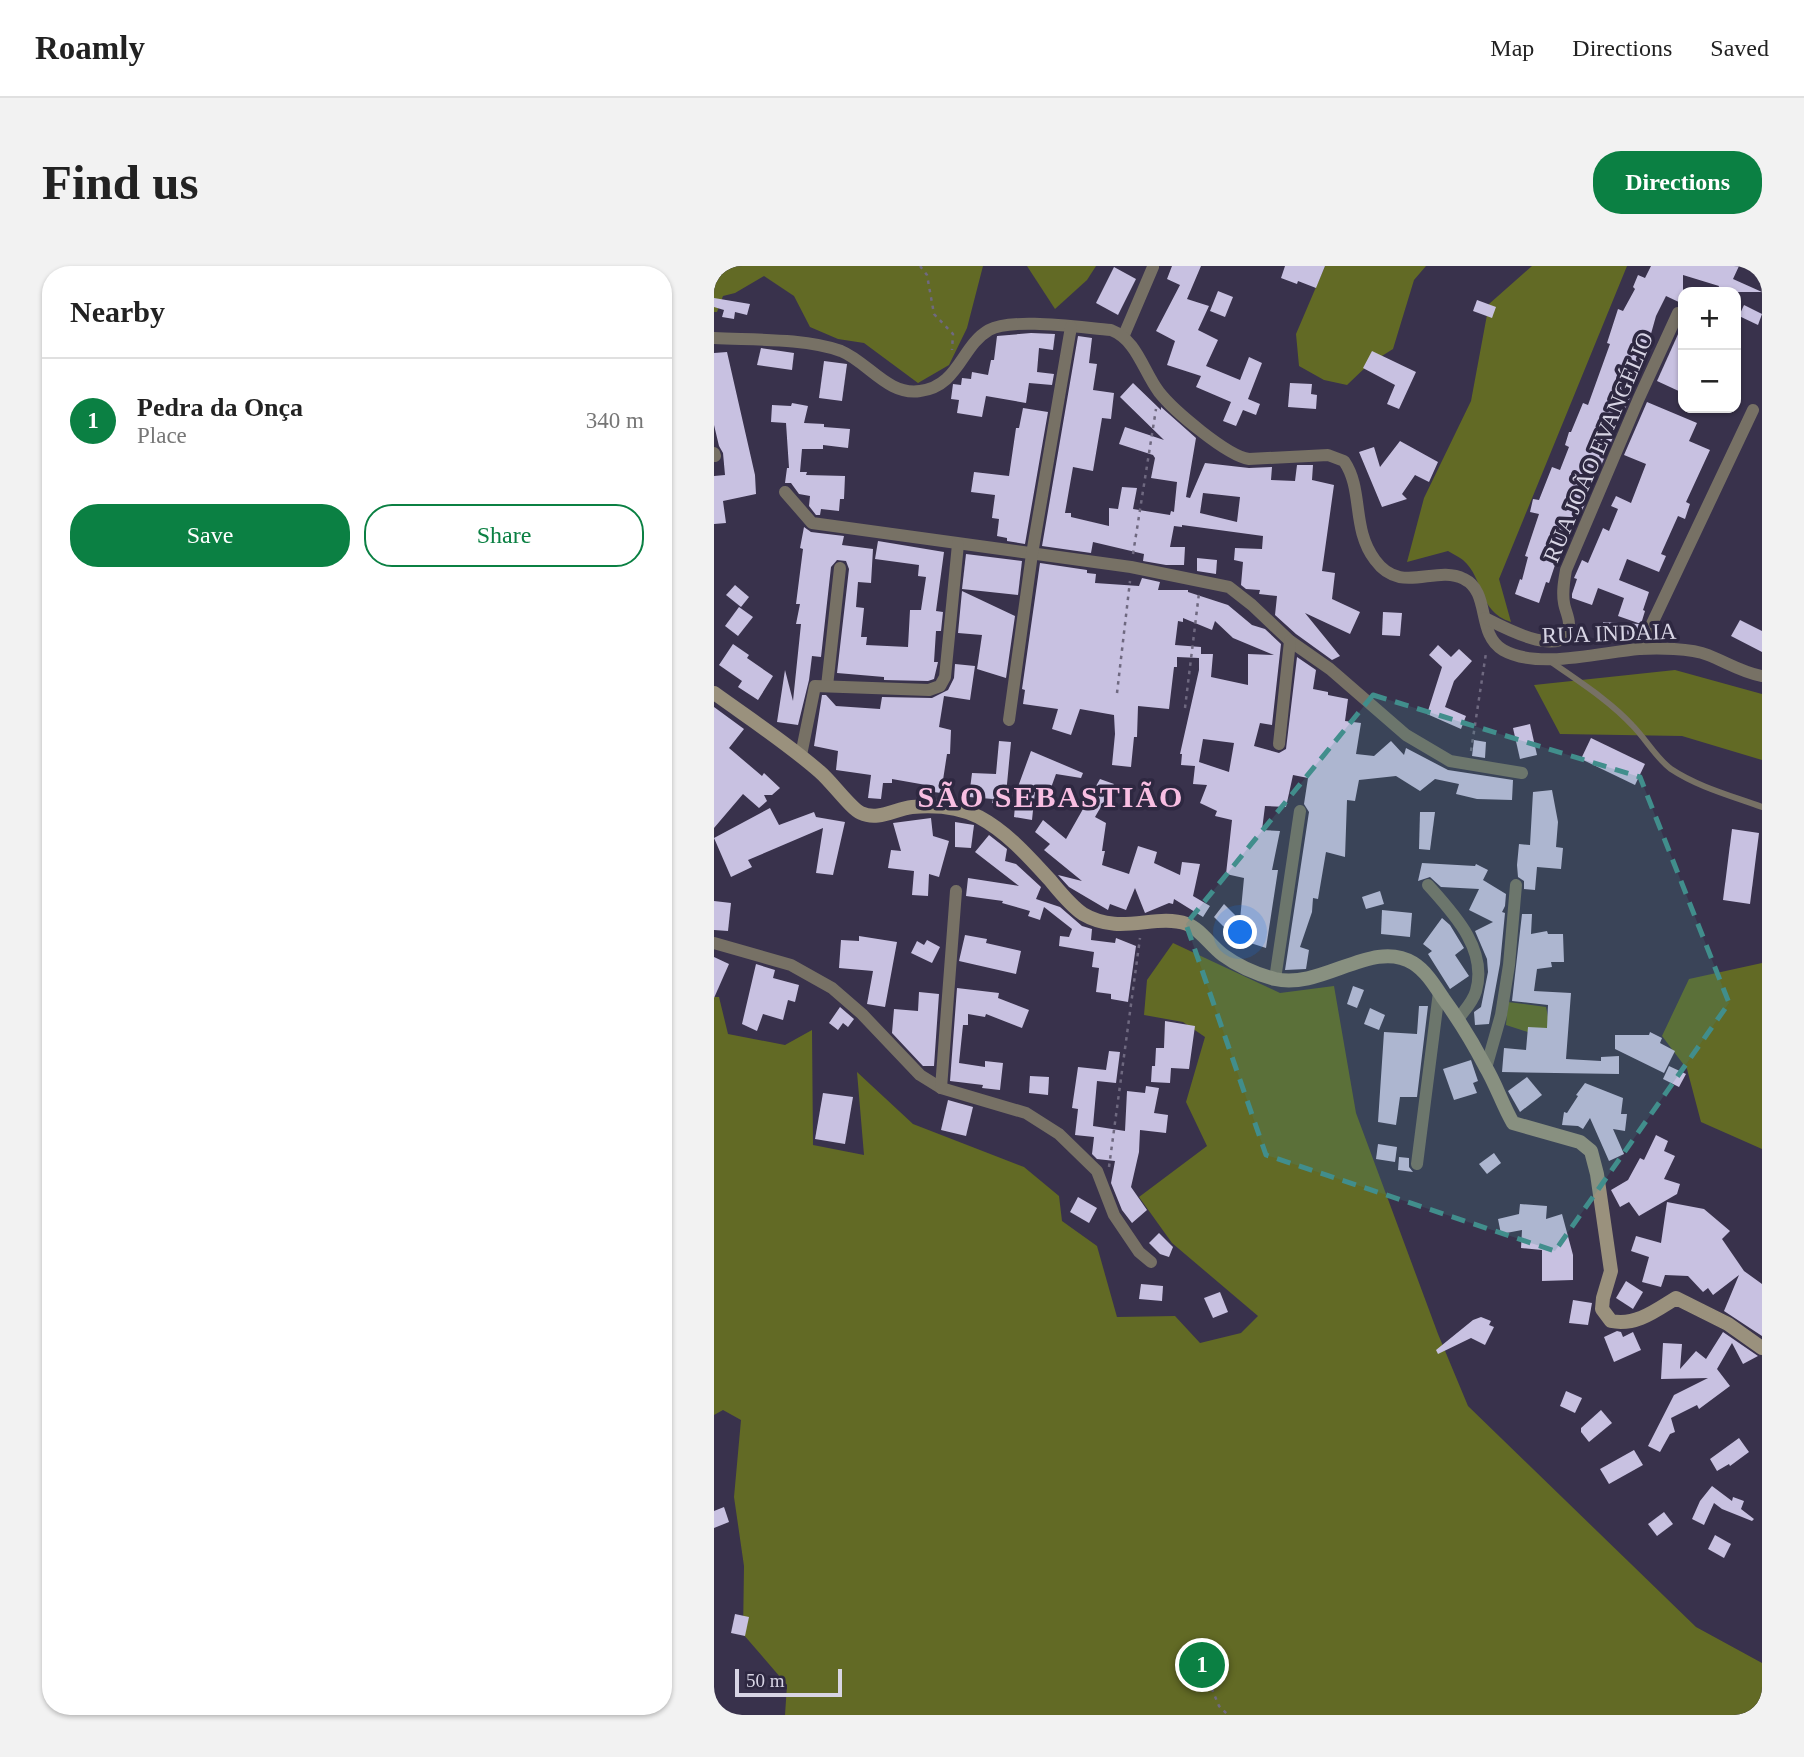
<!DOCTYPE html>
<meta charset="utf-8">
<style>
:root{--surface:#fff;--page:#f2f2f2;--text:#222;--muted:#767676;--line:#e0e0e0;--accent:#0b8043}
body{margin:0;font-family:"Times New Roman",serif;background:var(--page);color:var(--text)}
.controls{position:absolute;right:21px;top:21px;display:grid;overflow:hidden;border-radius:14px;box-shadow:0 2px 5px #0004}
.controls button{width:63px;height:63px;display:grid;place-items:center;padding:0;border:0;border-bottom:2px solid var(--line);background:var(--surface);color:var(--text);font:35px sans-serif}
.scale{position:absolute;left:21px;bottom:18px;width:107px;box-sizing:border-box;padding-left:7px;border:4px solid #d8d5e5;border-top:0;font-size:19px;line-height:24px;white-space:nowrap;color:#d8d5e5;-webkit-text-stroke:5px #2e2841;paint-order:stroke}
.you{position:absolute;left:527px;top:667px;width:24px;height:24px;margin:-18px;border:5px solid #fff;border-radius:50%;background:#1a73e8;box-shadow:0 0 0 10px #1a73e833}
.badge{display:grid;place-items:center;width:46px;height:46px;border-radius:50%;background:var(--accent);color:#fff;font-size:23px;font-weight:700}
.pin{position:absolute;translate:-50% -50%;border:4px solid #fff;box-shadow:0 2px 7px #0006}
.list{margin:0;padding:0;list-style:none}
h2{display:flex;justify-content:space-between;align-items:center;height:91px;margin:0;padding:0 28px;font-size:30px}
h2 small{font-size:23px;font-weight:400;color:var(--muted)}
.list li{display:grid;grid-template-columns:46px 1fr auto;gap:21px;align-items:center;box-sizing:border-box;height:126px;padding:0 28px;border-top:2px solid var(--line)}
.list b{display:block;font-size:26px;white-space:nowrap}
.list p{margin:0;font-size:23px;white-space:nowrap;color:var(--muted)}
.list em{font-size:23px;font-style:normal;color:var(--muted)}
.actions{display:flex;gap:14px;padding:21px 28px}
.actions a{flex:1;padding:16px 0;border:2px solid var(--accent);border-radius:28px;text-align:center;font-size:24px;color:var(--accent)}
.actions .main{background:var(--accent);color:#fff}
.map{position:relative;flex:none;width:1048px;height:1449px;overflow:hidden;border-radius:28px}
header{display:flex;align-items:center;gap:42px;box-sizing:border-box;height:98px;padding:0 35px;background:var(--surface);border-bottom:2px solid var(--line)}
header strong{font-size:33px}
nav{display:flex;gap:38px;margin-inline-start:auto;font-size:24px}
.intro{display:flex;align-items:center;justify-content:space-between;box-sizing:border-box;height:168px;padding:0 42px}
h1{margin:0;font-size:49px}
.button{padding:18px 32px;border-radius:28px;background:var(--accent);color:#fff;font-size:24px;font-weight:700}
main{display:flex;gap:42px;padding:0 42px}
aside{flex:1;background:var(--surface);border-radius:28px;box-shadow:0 2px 5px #0004}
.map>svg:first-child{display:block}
.forest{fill:#626a25}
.building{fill:#c8c1e1;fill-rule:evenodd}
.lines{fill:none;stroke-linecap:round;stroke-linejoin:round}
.path{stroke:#6f6980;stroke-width:2.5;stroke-dasharray:3.5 5;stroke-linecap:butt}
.lane{stroke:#777165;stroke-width:6}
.street{stroke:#777165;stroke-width:12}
.secondary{stroke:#9a917d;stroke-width:14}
.marked{fill:#418e8c;fill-opacity:0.2;stroke:#418e8c;stroke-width:5;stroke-dasharray:14 9;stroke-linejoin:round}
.labels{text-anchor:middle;stroke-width:7;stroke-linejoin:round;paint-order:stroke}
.street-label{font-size:23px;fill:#d8d5e5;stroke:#2e2841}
.district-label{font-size:30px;font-weight:bold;letter-spacing:2px;fill:#f8bee2;stroke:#2e2841}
</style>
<header>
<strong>Roamly</strong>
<nav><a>Map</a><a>Directions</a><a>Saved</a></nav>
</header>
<div class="intro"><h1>Find us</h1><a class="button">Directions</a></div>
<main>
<aside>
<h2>Nearby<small></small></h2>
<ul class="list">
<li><span class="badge">1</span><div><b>Pedra da Onça</b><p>Place</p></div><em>340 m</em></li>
</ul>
<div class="actions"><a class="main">Save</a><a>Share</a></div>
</aside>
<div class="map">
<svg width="1048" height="1449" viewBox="0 0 1048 1449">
<rect width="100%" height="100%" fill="#39324c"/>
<g class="forest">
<polygon points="0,0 269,0 253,62 235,99 204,117 150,77 124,73 96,61 80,30 50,10 21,27 9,30 3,46 0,46"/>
<polygon points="313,0 382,0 373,14 341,43"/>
<polygon points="611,0 712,0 700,14 679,83 655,98 633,119 610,114 585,100 582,68"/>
<path d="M818,0H913L785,313L797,356C763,345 771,313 749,294C745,291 739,288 734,285L693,296L710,232L757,135L775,38Z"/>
<polygon points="961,404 1048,428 1048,494 968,470 846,468 820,419"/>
<polygon points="459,677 566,727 620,720 642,847 724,1068 754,1140 982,1361 1048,1397 1048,1449 71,1449 73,1419 29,1368 30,1300 20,1231 27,1154 9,1144 0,1149 0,731 5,731 14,768 71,779 98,764 99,879 150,889 143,806 199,858 310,901 345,930 348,955 383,980 403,1051 461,1050 486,1077 527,1067 544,1050 458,977 425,931 493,880 472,836 491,771 469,756 430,749 433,714"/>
<polygon points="1048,697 1048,883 987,856 973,803 948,770 975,713"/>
<polygon points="794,736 832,741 836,761 817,767 792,759"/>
</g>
<g class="building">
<polygon points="458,0 487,0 473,33 495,40 484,64 504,74 492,100 526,114 535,91 548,97 534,133 546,138 542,149 529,144 522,160 509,155 517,136 482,121 487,110 453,99 461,75 442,65 466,19 453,13"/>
<polygon points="571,0 611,0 602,22 584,15 583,18 567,12"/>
<polygon points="937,0 1025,0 1019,13 1048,26 1003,26 1005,20 969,9 969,38 952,30 942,50 926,107 923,106 915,128 917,129 867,247 861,245 851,282 847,281 835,317 832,316 825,337 801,328 806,313 808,314 814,291 811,290 825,248 816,246 819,233 825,234 838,201 846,204 855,181 851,179 855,166 857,166 869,137 874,139 896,78 893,77 904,43 909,45 921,23 919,21 924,9 931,12"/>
<polygon points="400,1 422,13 404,49 382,37"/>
<polygon points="504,25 519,31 511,51 496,45"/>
<polygon points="0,32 36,38 33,49 21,46 20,53 8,51 10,44 0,41"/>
<polygon points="763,34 782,41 778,52 759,45"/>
<polygon points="1030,39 1048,48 1044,59 1025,50"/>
<polygon points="965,66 969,68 969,127 943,115"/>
<polygon points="317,67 341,68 339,84 325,82 323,106 340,108 338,119 315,117 312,137 272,130 268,151 243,147 245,134 237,133 239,118 247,119 248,112 257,113 258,106 274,109 277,94 280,94 283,70"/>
<path d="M364,70L378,72L375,97L383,98L379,124L400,127L397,153L388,152L379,205L359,201L351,247H357V251L395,260V242L404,243L408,221L423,222L419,243L456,249L457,245L460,246L463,216L437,212L441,192L439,189L405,178L411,161L450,174L406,131L419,117L447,144V141L482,172L472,231L476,232L491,197L535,202L558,201L557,214L581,215L583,199H599L598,214L620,219L608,305L621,307L618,333L646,346L636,368L591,347L626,390L618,394L582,368L561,349L563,330L545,328L546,324L532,323L527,319L529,296L520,294L521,282L548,283L549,270L468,259V261L460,260L456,281H471L470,299H452L429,295L430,288L379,276L377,287L328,280ZM489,227L526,231L523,256L486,247Z"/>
<polygon points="47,82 80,87 78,104 43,99"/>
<polygon points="658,85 702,106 685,143 673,138 681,119 649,102"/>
<polygon points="13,86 41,209 42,228 9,235 12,257 0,258 0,210 11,209 9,187 5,180 0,159 0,87"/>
<polygon points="110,95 133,98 128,135 105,132"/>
<polygon points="576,117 598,118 597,128 603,129 602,143 574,141"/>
<polygon points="933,136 983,157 975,175 996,184 972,236 976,238 971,253 964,250 947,288 952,290 945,306 913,293 905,314 935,326 929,344 931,345 927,358 904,350 910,332 884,322 878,339 858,332 858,328 863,313 860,312 868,294 874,297 889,262 895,265 904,243 897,240 902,230 917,237 932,198 910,189"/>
<polygon points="78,137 94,140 90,157 110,158 110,161 136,163 134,182 109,179 109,183 88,183 86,206 93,206 92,209 131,210 130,233 126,233 125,245 107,243 106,249 102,249 95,240 96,230 85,228 77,217 71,217 73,202 75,202 72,157 57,156 58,139 77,140"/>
<polygon points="309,142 334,146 311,278 293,275 293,272 283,270 285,253 278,252 281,229 257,226 260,206 295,210 302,162 305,162"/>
<polygon points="686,175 724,196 715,216 701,209 688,228 693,233 668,241 645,186 660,181 666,201"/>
<polygon points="90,261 97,266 130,270 128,279 159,283 157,317 144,316 142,341 150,342 147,371 153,371 152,379 194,381 196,344 207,344 212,311 204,310 205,299 161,293 164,275 230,286 222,345 229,346 227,365 222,365 220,396 224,396 220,413 214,415 170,414 170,411 123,407 135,303 132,295 123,294 117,301 107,391 98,390 95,414 84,459 63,456 71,404 79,435 87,358 82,358 86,338 82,338 89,283 86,282"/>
<polygon points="252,288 308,295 304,329 248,323"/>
<polygon points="483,292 503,294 502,308 483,305"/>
<path d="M326,297L373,304V307L382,308L381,317L425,320L428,312L446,316L444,324H474V326L514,339L538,359L551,363L567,378L558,459L546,457L540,480L565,487L572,483L583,391L602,404L599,423L614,426V429L634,433L631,455L647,457L642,488L660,490L677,475L690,489L692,482L734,504L799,514L798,534L763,533L742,528L745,518L721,513L706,525L682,510L645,514L641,535L633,534L631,591L612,586L604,633L599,632L598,646L586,681L595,684L592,703L571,704L595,546L590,538L594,512L579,509L572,541L551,540L548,564L566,565L558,604H564L552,682L521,672L500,651L510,638L526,654L530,612L512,608L518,554L501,550L503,545L486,537L493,519L479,518L481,500L467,499L468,488H466L485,404V392L463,391V401H460L455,443L424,440L423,471H420L417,501L398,499L401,468L400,449L366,443L357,469L338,463L344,443L309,438L311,424L308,423ZM469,352L498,364L501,355L519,372L560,389L534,388V419L497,411L499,388H487V381L461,379L464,355L469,356ZM489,473L520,477L515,506L485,496Z"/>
<polygon points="21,319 35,331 27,341 12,329"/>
<polygon points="248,325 301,350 292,412 263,403 268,369 244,367"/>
<polygon points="25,341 39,351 24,370 11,360"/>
<polygon points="669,346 688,347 686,370 668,369"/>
<polygon points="1026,354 1048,365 1048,386 1017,370"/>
<polygon points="889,356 925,358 924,366 923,369 889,367"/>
<polygon points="19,378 35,389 33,392 59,410 44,434 24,421 28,415 5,399"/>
<polygon points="724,379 737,391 745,383 758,395 740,415 731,441 752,450 747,463 713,448 728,401 715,389"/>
<polygon points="241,398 261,400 256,434 230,430 225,461 237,464 236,488 233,488 227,527 212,525 212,519 178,513 178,517 169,517 167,533 154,532 157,509 122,504 124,485 100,480 108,429 112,429 122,440 166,443 168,431 218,432 234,424 240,412"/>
<polygon points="0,441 30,463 15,482 48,510 50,507 66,522 58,529 50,529 53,535 45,542 29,528 0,562"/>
<polygon points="816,458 823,489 806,493 799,462"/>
<polygon points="877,472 931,498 921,519 867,493"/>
<polygon points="760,474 772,476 771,492 758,490"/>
<polygon points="285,475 297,476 291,539 278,537 279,533 255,531 258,507 282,508"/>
<polygon points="317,485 369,507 367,512 342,508 334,530 321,525 318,554 300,551 301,540 297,540"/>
<polygon points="386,513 400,518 381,551 392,557 388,585 391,585 388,599 415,608 424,580 443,586 440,597 466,609 468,596 486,598 479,630 496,640 489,651 460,633 459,638 455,637 431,647 421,622 412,644 396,638 394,644 355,621 344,609 368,615 330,584 336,578 321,566 329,554 352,573"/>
<polygon points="838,524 844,556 842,581 849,582 847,603 823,601 821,624 810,623 810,615 804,611 803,599 805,578 816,579 819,526"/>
<polygon points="56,542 65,559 100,546 102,551 131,556 119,609 102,607 109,562 34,594 38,601 17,611 0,572"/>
<polygon points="706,546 721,546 716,584 705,583"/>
<polygon points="217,552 219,570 235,575 225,611 215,608 214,630 198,629 200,605 174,602 177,584 187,585 179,557"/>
<polygon points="241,556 260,559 257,582 241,581"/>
<polygon points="1018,563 1045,567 1036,638 1009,634"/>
<polygon points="275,569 293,583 291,595 302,598 327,621 322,633 346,641 368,660 378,663 377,674 401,677 402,672 422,680 414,736 397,733 397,728 382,726 385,702 378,701 380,686 345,680 346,670 355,671 358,663 330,641 326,654 314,650 316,645 288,637 289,635 252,630 254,612 305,620 261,586"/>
<polygon points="708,597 761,600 762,598 774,604 769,614 792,628 791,640 788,646 791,647 786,698 775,758 761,759 760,746 767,741 774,706 773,693 761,665 779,656 755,644 765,623 727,621 716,611 704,615"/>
<polygon points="666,625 670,638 652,643 648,631"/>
<polygon points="0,635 17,637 14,665 0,664"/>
<polygon points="668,644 698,647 696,671 667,668"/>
<polygon points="808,648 818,648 817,668 833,665 834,668 849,668 850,696 837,696 838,701 823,703 820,725 857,727 852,793 887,795 887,791 905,790 905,808 788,806 790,782 812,784 814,761 833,762 834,739 798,735"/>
<polygon points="728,652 736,659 750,682 741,689 755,710 736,723 714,688 718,685 709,678"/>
<polygon points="251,669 273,673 272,677 307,685 302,708 245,695"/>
<polygon points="145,670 183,676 171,741 153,738 159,705 125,702 127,674 145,675"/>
<polygon points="213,674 226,681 218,697 197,687 203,675 210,679"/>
<polygon points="0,691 15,698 0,732"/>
<polygon points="42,698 61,704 59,712 85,719 81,736 74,734 69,754 49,748 43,765 28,758"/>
<polygon points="639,720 650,724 643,742 633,738"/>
<polygon points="243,722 285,727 284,732 315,744 308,762 272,748 271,751 254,748 254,759 249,759 245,797 271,801 271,795 289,797 286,824 268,822 269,819 236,815"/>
<polygon points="205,726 225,728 220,800 209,800 178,767 180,743 204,745"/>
<polygon points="705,740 714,740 703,831 686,831 682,859 664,856 670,766 703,768"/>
<polygon points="126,741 140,753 134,761 129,757 124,764 115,757"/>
<polygon points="656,742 671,749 665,764 650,758"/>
<polygon points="451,755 481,760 475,803 457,802 456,817 437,816 438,800 441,800 442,782 450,782"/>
<polygon points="936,766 948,772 946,777 961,785 950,807 901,783 901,769 935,769"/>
<polygon points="395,785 406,786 402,817 383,815 379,860 411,865 413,825 431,827 432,820 445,822 440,847 454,849 452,867 426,864 425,886 417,921 433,944 418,957 408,944 397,917 401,895 383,893 378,888 380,871 361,869 364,843 358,842 364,801 392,804"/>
<polygon points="757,794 764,815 759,817 763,827 740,834 729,803"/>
<polygon points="955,800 972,808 965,821 949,813"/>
<polygon points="316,810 335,811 334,829 315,827"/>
<polygon points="813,811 828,829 806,846 794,825"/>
<polygon points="871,817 909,832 907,848 913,848 911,865 899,863 910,888 895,895 876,852 869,863 864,860 848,859 850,846 853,847 864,830 862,829"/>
<polygon points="109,827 139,831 131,878 101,873"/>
<polygon points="234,834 259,841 252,870 227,864"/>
<polygon points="942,869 954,875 950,885 961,890 950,913 966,918 963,928 925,950 915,936 906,941 897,924 914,914 926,892 930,894"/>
<polygon points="664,878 683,881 681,896 662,893"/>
<polygon points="780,887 787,897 773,908 765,898"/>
<polygon points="685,891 695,892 695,901 699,906 684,904"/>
<polygon points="364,931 383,942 375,957 356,946"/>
<polygon points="953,936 990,943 1016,965 1008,973 1030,1005 1048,1018 1048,1070 1010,1045 1025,1009 999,1029 994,1022 989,1026 974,1010 951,1009 947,1021 928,1016 935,991 917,985 922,970 947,977"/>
<polygon points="806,938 833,940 832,953 848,948 859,989 859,1014 828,1015 828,984 807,982 808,964 787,968 784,953 805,948"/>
<polygon points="445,967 459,981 455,991 446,988 435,977"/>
<polygon points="912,1015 929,1026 919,1043 902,1032"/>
<polygon points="427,1018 449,1020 448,1035 425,1033"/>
<polygon points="506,1026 514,1046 499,1052 490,1032"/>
<polygon points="859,1034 878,1037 874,1059 855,1057"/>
<polygon points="767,1051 777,1055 775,1059 780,1061 771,1079 757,1072 724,1088 722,1084 759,1054"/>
<polygon points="903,1065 907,1066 909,1071 919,1066 927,1084 900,1096 890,1071"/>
<polygon points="1009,1066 1044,1090 1029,1098 1018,1077 1003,1103 1016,1120 985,1143 983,1139 957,1152 961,1166 956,1168 946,1186 934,1180 960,1129 994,1112 947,1113 949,1077 968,1078 966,1103 982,1085 992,1093"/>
<polygon points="852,1125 868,1132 861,1147 846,1140"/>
<polygon points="887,1144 898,1157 875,1176 867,1166 867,1162"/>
<polygon points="1025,1172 1035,1186 1016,1200 1015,1198 1003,1205 996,1193"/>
<polygon points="920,1184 929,1199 895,1218 886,1203"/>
<polygon points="998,1220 1018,1235 1019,1231 1030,1235 1027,1243 1040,1253 1038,1255 1008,1243 1000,1237 990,1259 978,1253 986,1235"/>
<polygon points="10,1241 15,1256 0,1262 0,1245"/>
<polygon points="950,1246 959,1258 943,1270 934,1258"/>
<polygon points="1001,1269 1017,1278 1010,1292 994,1283"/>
<polygon points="21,1348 35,1351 31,1370 17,1367"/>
</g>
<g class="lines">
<g class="path">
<polyline points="206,0 213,9 220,48 239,68 238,84"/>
<polyline points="419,288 442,143"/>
<polyline points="403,427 416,315"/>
<polyline points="471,442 485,327"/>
<polyline points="757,485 772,387"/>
<polyline points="395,901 426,672"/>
<polyline points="488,1399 505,1440 514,1449"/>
</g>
<path class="lane" d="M836,395C864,415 895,434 918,459C932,473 942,492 957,503C984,521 1018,530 1048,541"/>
<g class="street">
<polyline points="410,69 439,1"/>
<path d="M0,72C38,74 91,72 127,85C154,96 174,130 206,125C245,120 247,80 275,64C299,51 369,62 397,64C423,74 429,105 445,126C459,144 513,190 535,193L614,189L630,195C650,224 637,262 661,294C687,330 721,298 750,313C777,326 762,368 789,384C824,404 888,386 925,383C943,382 977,382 994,389C1012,396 1029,407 1048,410"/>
<polyline points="0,187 1,190"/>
<polyline points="71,226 98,257 417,301 515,321 538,339 576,375 616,403 692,469 736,495 808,507"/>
<path d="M771,352C787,360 854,397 855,358C855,351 851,344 850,337C848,326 850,315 852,304L925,132L964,47"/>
<polyline points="926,383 1039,144"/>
<polyline points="113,420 126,302"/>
<polyline points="295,454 318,288 357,61"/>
<polyline points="565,478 576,375"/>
<polyline points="87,489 101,420 215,424 226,420 231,411 244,278"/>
<path d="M714,619C739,647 774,683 762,725C759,736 750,745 744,753"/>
<polyline points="0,677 77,699 118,722 148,748 206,809 227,822 312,847 345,868 383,905 400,949 425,986 437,996"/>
<polyline points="561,713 586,545"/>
<polyline points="772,802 787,749 795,699 802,619"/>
<polyline points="227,822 242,625"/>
<polyline points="703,898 725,726"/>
</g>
<path class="secondary" d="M0,427C36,453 73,477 106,506C117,515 137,543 147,547C164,555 181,543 198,541C221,539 245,541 265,551C293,566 315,591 336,614C346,626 356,639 369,648C406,670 441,647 473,658C486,663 497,680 509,689C524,700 542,708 561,713C608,724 659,672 699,697C712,705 721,720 729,732C745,754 759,777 771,800C782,818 788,838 799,857L866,876L877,885L883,908L897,1005L889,1032L888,1043L897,1055C922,1060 941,1045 962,1032L1014,1058L1048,1082"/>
</g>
<path class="marked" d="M659,429L926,511L1015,737L841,985L552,889L472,658Z"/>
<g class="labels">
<g class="street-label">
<text transform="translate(884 181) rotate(-67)" y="8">RUA JOÃO EVANGÉLIO</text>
<text transform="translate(895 367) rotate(-2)" y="8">RUA INDAIA</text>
</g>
<g class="district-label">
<text x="337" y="541">SÃO SEBASTIÃO</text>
</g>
</g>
</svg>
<div class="controls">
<button>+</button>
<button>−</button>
</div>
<div class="scale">50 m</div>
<div class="you"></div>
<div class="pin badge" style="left:488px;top:1399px">1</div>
</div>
</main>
